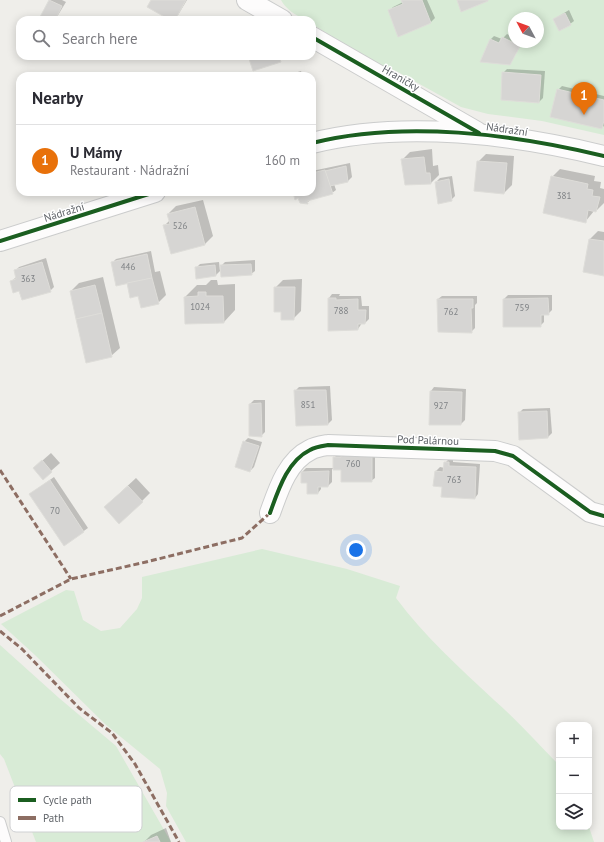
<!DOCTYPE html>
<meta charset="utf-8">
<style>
:root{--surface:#fff;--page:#f2f2f3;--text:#2b2b33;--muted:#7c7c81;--line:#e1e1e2;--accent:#ea580c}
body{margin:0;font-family:"PT Sans",sans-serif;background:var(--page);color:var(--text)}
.controls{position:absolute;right:12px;bottom:12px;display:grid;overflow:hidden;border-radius:8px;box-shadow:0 2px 10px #0003}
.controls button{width:36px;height:36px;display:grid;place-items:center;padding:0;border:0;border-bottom:1px solid var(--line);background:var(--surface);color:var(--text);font:20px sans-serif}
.compass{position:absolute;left:508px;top:12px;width:36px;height:36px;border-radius:50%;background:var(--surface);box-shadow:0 2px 10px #0003;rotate:311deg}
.you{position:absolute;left:356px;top:550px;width:14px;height:14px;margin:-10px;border:3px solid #fff;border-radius:50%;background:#1a73e8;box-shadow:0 0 0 6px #1a73e833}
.badge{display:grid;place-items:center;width:26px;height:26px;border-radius:50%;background:var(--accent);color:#fff;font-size:13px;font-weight:700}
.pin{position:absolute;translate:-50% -33px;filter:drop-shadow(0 1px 2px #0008)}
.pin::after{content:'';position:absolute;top:21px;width:14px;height:12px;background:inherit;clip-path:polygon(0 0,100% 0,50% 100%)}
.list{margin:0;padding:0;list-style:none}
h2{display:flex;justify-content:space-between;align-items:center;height:52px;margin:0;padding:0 16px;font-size:17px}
h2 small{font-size:13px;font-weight:400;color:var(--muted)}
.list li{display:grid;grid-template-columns:26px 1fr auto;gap:12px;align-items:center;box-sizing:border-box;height:72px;padding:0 16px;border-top:1px solid var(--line)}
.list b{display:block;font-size:15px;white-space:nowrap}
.list p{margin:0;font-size:13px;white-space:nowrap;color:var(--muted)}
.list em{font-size:13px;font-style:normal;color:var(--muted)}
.icon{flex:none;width:22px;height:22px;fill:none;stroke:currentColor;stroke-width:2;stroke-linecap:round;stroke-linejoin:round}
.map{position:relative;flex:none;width:604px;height:842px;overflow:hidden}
.search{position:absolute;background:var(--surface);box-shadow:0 2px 10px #0003;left:16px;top:16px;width:300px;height:44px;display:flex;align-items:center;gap:10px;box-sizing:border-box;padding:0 14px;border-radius:12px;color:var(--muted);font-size:15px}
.panel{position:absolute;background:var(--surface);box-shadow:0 2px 10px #0003;left:16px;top:72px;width:300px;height:124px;border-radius:12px}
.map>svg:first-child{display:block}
.green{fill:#d8ebd6;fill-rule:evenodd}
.shadow{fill:#0003}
.building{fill:#d6d5d3;stroke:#deddd9}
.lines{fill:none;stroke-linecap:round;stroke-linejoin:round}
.lane-casing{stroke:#cbcccc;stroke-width:12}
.street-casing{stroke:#cbcccc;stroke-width:22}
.lane{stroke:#fdfcfc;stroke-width:10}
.street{stroke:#fdfcfc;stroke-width:20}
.quiet{stroke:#8d6e63;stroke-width:3;stroke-dasharray:6 3;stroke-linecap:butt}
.cycleway-casing{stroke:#fff;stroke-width:6}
.cycleway{stroke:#1b5e20;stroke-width:4}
.labels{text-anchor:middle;stroke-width:3;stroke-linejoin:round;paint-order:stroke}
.number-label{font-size:9px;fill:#7e8184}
.street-label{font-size:11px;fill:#5f6368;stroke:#fff}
.key{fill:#fff;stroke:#cfd0d2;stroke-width:1}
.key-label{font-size:11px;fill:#5f6368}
</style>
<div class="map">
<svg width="604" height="842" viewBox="0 0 604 842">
<rect width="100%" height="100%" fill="#efeeea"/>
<g class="green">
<path d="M281,0H604V135L542,121L488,114L461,107L396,71L371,61L312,24V20C301,20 286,10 281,0ZM514,18H538V42H514Z"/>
<path d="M262,549L347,569L400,586L396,598C425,637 459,667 494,700C517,720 537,743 559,765V827H589L594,842H186L166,806L167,793L160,769L105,724L36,656L1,624L66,590L74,591L83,620L101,631L120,628L137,609L142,598V577Z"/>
<polygon points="0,645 59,698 116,746 171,842 36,842 4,759 0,754"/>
</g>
<g class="shadow">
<polygon points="50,0 62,0 66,2 55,20 48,20 41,16"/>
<polygon points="152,0 187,0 175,20 173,20"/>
<polygon points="402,0 427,0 435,18 431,22 398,35 389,11 393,7 403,2"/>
<polygon points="569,10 574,21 570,24 554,19"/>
<polygon points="116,17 121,20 113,20"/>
<polygon points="507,34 514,37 514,42 523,42 509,64 490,40 494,36 502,39"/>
<polygon points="249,56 285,56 280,61"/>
<polygon points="507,69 545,71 543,98 539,102 503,73"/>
<polygon points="301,71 303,76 285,76"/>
<polygon points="562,86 604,96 604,126 601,128 558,90"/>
<polygon points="432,149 433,166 438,165 439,175 431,183 402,160 410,152"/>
<polygon points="486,154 514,156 512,185 504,193 478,162"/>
<polygon points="350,163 352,177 348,181 334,184 336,190 332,193 311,199 307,203 294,192 312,192 312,171"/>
<polygon points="560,169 595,176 594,181 601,182 600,188 604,189 604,203 596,211 594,211 585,222 552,177"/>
<polygon points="452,176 455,196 451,200 436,182 440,178"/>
<polygon points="203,200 213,236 205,244 172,253 164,226 170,220 168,214 176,206"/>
<polygon points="598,231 604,232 604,275 584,271 590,239"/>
<polygon points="151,251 155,272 160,271 166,295 158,303 139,295 112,263 116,259"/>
<polygon points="46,258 54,287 50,291 20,290 11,282 16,277 15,271 19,267"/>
<polygon points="255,260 255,271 251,274 221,266 225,262"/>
<polygon points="219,262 220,271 216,275 196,268 200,264"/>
<polygon points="103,277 120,348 111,356 71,291 79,283"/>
<polygon points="302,279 301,311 293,319 282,311 275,288 283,280"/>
<polygon points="211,280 217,280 218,285 235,284 235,310 224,322 185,297 197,285 206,285"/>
<polygon points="332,294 340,294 339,296 361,296 362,306 369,306 369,319 365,323 362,323 358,329 329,298"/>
<polygon points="508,295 552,295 552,310 548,314 544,314 544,322 540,326 504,299"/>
<polygon points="442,296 477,296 477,303 475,305 475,328 471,332 438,299"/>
<polygon points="330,386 332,420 328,424 295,391 299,387"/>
<polygon points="434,387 466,389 465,420 461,424 431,391"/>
<polygon points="254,400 265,400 265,432 261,436 250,404"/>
<polygon points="550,408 552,433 548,437 519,413 523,409"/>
<polygon points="248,438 262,442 254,467 250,471 244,442"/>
<polygon points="375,450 375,478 371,481 342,469 332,469 332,482 328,486 321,486 321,489 318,493 302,472 306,468 334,468 334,458 338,454"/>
<polygon points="51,453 60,463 43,478 34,468"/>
<polygon points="449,459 453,459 453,462 480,464 478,494 475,498 436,471 440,467 445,468 445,463"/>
<polygon points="54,477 88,528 64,545 30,494"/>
<polygon points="136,478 150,493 142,501 105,507"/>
<polygon points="166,828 171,842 144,842 151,835"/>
</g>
<g class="building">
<polygon points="49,0 62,6 55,20 46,20 40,17"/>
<polygon points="151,0 186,0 175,20 170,20 147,7"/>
<polygon points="401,0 422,0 431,23 398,37 388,10 403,4"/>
<polygon points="457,0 488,0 488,1 461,12"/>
<polygon points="565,13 571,25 559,31 553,19"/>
<polygon points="502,37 520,46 510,65 480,62 490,39 499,43"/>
<polygon points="248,56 279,56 281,62 253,71"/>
<polygon points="502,72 541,75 539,103 501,100"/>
<polygon points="557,89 604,100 604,120 602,129 550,117"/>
<polygon points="424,157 426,173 430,173 431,184 405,185 401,159"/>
<polygon points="477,161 507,163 504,194 474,191"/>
<polygon points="346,166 348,182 330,186 325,171"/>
<polygon points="325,170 333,194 307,201 308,204 300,203 298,198 295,200 293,192 312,192 312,173"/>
<polygon points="551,176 588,184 587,189 593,190 592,196 600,197 596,212 588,210 586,223 543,213"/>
<polygon points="449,179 452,201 438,204 435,182"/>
<polygon points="195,207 205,245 171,254 163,225 170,224 167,214"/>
<polygon points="589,239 604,241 604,276 583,272"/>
<polygon points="147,254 152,278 116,286 111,262"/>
<polygon points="42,262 51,292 22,300 19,291 13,293 10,281 16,279 14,270"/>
<polygon points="251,264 252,275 221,277 220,265"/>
<polygon points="215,265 216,276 196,279 195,267"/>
<polygon points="152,278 159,304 141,308 138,296 130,298 127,283"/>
<polygon points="95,285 102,313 76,319 70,291"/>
<polygon points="274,287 295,287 294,320 281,320 281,312 274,312"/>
<polygon points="198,292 206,292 206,296 223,296 224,323 185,324 184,297 198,296"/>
<polygon points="328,298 336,298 336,300 358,299 358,310 366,310 365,324 358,324 358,330 328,331"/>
<polygon points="548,298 549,315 541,315 541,327 503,327 503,299"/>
<polygon points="437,299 473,299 473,308 471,308 472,333 438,332"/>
<polygon points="102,313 112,357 86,363 76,319"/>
<polygon points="294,390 326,390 328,425 296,426"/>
<polygon points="430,391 462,392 461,425 429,425"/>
<polygon points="261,403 262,437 249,436 249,404"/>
<polygon points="547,411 548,438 519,440 518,412"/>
<polygon points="243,441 259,446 250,472 235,467"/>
<polygon points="341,452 372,453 372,482 341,482 341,470 333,470 333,457 341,457"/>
<polygon points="42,460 52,472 43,480 33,468"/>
<polygon points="444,462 449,462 449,466 476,467 475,499 441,497 442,487 433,486 435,471 443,472"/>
<polygon points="329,471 328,487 318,487 318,494 307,494 307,483 301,483 301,472"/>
<polygon points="50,480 84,532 64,546 29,494"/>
<polygon points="128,486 143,502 119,524 104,507"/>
<polygon points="157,836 160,842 143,842"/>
</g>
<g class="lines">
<g class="lane-casing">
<polyline id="lane" points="0,822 6,842"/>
</g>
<g class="street-casing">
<g id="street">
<polyline points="247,0 282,20"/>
<polyline points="312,37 477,132"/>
<path d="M312,143C403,120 514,134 604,156"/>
<polyline points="0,241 155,192"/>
<path d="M270,513C278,491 287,461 310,450C315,447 322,446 328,445L495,451L513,456L590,512L604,516"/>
</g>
</g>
<use href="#lane" class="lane"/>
<use href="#street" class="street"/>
<g class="quiet">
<polyline points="0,470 71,579"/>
<polyline points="0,616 71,579 146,562 242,538 270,513"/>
<polyline points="0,631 22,649 79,708 112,733 135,764 179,842"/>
</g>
<g class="cycleway-casing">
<g id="cycleway">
<polyline points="312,37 479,133"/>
<path d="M312,143C403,120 514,134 604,156"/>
<polyline points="0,241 155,192"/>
<path d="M270,513C278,491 287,461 310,450C315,447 322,446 328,445L495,451L513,456L590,512L604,516"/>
</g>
</g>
<use href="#cycleway" class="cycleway"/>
</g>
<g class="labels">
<g class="number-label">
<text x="564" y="199">381</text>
<text x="180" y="229">526</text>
<text x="128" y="270">446</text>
<text x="28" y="282">363</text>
<text x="200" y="310">1024</text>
<text x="522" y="311">759</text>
<text x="341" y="314">788</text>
<text x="451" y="315">762</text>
<text x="308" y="408">851</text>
<text x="441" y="409">927</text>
<text x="353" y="467">760</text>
<text x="454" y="483">763</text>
<text x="55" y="514">70</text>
</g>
<g class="street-label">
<text transform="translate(401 78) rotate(30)" y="4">Hraničky</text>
<text transform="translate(507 129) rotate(8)" y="4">Nádražní</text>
<text transform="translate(64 212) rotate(-17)" y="4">Nádražní</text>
<text transform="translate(428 440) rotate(2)" y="4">Pod Palárnou</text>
</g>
</g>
<rect x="10" y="786" width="132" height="46" rx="6" class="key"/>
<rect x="18" y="798" width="18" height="4" fill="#1b5e20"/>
<rect x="18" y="816" width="18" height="4" fill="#8d6e63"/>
<g class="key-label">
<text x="43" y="804">Cycle path</text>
<text x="43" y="822">Path</text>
</g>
</svg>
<div class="controls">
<button>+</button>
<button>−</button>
<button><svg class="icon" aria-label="layers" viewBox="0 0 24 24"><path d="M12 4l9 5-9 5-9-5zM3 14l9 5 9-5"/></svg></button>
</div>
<svg class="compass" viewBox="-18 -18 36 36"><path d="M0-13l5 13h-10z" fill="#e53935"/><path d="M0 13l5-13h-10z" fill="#7c7c81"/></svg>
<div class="you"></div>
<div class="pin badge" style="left:584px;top:115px;background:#e8710a">1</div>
<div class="search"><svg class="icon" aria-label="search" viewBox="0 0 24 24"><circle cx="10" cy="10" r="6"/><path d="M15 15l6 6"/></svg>Search here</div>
<section class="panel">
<h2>Nearby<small></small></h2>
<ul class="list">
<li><span class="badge" style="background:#e8710a">1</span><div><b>U Mámy</b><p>Restaurant · Nádražní</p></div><em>160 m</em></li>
</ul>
</section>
</div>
